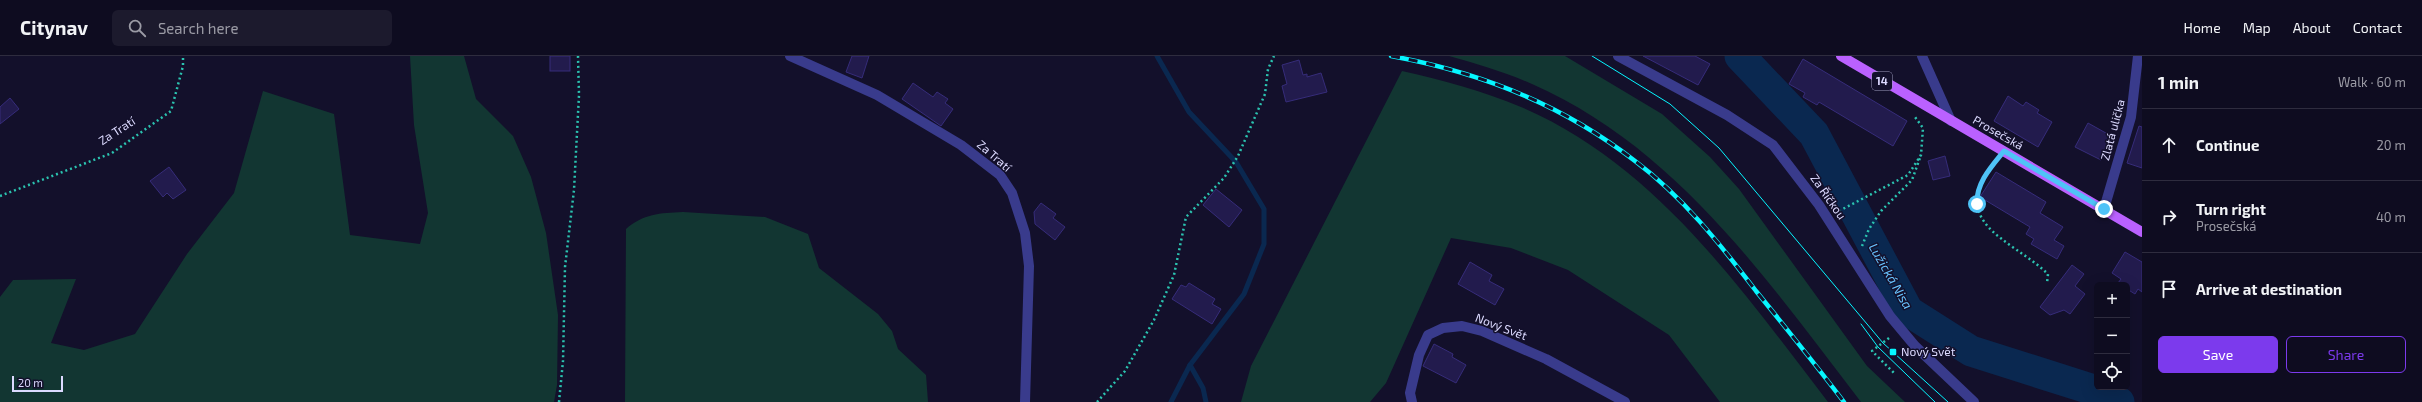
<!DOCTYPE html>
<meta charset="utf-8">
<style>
:root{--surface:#0e0c20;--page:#1c1a2d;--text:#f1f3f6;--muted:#9b9ba5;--line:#2e2c3e;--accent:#7c3aed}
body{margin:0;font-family:"Exo 2",sans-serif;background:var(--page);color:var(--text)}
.controls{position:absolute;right:12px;bottom:12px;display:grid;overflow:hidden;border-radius:6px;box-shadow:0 4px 16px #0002}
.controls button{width:36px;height:36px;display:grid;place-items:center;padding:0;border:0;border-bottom:1px solid var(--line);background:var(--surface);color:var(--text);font:20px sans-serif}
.scale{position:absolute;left:12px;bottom:10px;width:51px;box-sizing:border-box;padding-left:4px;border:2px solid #dcdaff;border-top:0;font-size:11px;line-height:14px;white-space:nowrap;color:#dcdaff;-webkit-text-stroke:3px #13102b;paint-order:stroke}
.stop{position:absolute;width:12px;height:12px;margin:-9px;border:3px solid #4fc3f7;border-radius:50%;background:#fff}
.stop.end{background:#4fc3f7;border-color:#fff;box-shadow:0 1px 4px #0008}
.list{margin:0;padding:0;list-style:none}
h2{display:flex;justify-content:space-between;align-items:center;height:52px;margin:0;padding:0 16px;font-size:17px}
h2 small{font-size:13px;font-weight:400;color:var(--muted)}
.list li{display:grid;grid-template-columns:26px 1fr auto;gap:12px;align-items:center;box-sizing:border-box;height:72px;padding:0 16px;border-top:1px solid var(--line)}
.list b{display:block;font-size:15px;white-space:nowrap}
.list p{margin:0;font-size:13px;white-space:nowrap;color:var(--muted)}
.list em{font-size:13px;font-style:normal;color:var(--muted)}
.actions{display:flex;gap:8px;padding:12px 16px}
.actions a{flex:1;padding:9px 0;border:1px solid var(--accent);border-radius:6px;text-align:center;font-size:14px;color:var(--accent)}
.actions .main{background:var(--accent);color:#fff}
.icon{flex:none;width:22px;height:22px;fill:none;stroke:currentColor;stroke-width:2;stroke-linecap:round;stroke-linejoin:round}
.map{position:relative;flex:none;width:2142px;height:346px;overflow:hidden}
header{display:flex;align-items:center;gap:24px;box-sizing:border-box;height:56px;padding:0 20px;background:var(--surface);border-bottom:1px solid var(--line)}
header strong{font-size:19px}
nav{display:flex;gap:22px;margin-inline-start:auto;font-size:14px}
.search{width:280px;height:36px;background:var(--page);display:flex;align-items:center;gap:10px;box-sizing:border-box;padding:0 14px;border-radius:6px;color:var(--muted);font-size:15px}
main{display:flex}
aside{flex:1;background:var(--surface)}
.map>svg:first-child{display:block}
.green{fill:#123632}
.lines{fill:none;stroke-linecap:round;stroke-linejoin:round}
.stream{stroke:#0a2850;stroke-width:5}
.river{stroke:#0a2850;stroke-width:31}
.building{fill:#221b4d;stroke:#362c7a}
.path{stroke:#2bc3b0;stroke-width:2.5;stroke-dasharray:2 3;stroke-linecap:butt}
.minor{stroke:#393b8c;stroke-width:10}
.major{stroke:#ba61ff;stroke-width:10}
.tram{stroke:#06f6ff;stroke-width:1}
.rail-casing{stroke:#06f6ff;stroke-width:4.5}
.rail{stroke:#13102b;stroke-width:3;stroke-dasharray:9;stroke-linecap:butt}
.route{stroke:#4fc3f7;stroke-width:5}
.poi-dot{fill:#06f6ff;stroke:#13102b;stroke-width:1.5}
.labels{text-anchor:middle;stroke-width:3;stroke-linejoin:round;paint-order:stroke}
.shield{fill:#13102b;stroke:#a09dbf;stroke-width:1}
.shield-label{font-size:11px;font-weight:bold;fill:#dcdaff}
.street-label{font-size:12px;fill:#dcdaff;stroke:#13102b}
.poi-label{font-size:12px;fill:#dcdaff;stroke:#13102b;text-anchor:start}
.water-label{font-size:13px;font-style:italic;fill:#68c3ff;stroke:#13102b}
</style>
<header>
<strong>Citynav</strong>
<div class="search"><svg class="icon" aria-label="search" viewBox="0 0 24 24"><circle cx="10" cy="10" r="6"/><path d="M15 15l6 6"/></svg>Search here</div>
<nav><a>Home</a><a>Map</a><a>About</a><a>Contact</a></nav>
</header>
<main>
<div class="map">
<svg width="2142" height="346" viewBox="0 0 2142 346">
<rect width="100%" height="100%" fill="#13102b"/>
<g class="green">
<polygon points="410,0 464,0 476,43 513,80 531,121 546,177 558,259 557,329 554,346 0,346 0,241 13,224 76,223 51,287 84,294 135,278 187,198 234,137 263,35 334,58 350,179 420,188 428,157 414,69"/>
<path d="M1449,0H1565L1662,58L1710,101L1739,133L1867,310L1905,346H1861C1767,224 1677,92 1532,28C1505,16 1477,8 1449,0Z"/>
<path d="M1402,15C1443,24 1483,35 1521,51C1656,109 1741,233 1828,346H1720L1669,279L1568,214L1511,192L1451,182L1386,327L1370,346H1241L1251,310Z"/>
<path d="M683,156L765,161L808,178L819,212L878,258L892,275L898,293L926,319L928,346H625L626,173C643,158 660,157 683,156Z"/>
</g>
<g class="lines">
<g class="stream">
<polyline points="1157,0 1189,56 1236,106 1264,153 1264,188 1244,238 1190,309 1203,332 1206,346"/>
<polyline points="1171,346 1190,309"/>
</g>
<polyline class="river" points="1740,0 1814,78 1908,255 1971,295 2097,335 2119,346"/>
</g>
<g class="building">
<rect x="550" y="0" width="20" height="15"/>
<polygon points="852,0 869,0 862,22 846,16"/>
<polygon points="1643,0 1695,0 1710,8 1698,29"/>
<polygon points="1803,3 1907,65 1893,90 1819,46 1817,49 1803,41 1805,37 1789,28"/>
<polygon points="1299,4 1303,19 1307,18 1307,21 1321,17 1327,36 1286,46 1282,30 1287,28 1282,9"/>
<polygon points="913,27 933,41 937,36 948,43 945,47 953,53 941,70 902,43"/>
<polygon points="2008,40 2023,50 2026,46 2039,54 2037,57 2052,66 2038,91 1994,65"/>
<polygon points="10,42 19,53 0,68 0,51"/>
<polygon points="2088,67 2113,81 2101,104 2075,91"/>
<polygon points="2139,70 2142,71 2142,112 2127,107"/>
<polygon points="1945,100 1950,120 1933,124 1928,105"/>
<polygon points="169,111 186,134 173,143 167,137 163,141 150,125"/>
<polygon points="1996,116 2046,146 2040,157 2063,171 2054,184 2064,190 2057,203 2031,188 2034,183 2026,178 2030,171 1980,141"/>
<polygon points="1216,133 1242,154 1229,171 1203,149"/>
<polygon points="1041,147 1056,158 1053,162 1065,171 1055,184 1035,168 1034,156"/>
<polygon points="2125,196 2142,206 2142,236 2138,233 2135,238 2127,233 2127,229 2118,227 2121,223 2112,217"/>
<polygon points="1470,206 1492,219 1489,225 1504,233 1495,249 1458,228"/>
<polygon points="2072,209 2084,218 2075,230 2085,238 2070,258 2064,254 2050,259 2040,251"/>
<polygon points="1189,227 1215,243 1212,248 1221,253 1212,268 1172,243 1181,229 1186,231"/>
<polygon points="1434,288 1453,298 1452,301 1466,309 1456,327 1423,310"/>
</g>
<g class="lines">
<g class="path">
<path d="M1996,105C1945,167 2010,182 2048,218L2047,227"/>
<polyline points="0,140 112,97 171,55 183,10 183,0"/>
<polyline points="1839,155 1908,119 1921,99 1923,72 1915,61"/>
<polyline points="1862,190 1869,173 1881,155 1912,124 1921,99"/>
<polyline points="1889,282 1872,295 1895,318"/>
<polyline points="559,346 563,305 565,211 574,134 579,39 578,0"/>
<polyline points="1097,346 1125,315 1154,264 1174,219 1186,161 1224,122 1238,100 1265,38 1268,13 1274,0"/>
</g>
<g class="minor">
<polyline points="790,0 877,39 961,89 1000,119 1012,137 1025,177 1029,210 1025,346"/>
<polyline points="1618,0 1727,59 1773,89 1819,149 1890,260 1915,290 1974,346"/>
<polyline points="1922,0 1951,65"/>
<polyline points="2104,153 2131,61 2138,0"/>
<polyline points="1412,346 1410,337 1419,299 1428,279 1443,272 1462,270 1482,275 1546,303 1625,346"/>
</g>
<polyline class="major" points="1841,0 2142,176"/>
<g class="tram">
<polyline points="1592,0 1670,48 1719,92 1883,287 1948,346"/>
<polyline points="1861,268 1878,291 1935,346"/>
</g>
<g class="rail-casing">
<path id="rail" d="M1391,0C1480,16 1563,49 1635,105C1683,141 1720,188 1756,235C1786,272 1816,309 1844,346"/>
</g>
<use href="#rail" class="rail"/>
</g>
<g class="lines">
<path class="route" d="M1977,148C1976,127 1991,111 2004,95L2104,153"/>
</g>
<rect class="poi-dot" x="1889" y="292" width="8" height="8" rx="2"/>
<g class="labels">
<rect class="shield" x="1872" y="16" width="20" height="18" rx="3"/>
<g class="shield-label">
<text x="1882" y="29">14</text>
</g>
<g class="street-label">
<text transform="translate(2113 74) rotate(-75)" y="4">Zlatá ulička</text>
<text transform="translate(117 75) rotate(-33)" y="4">Za Tratí</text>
<text transform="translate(1998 77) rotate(30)" y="4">Prosečská</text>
<text transform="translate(994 100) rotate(41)" y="4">Za Tratí</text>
<text transform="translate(1828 141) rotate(55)" y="4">Za Říčkou</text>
<text transform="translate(1501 271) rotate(21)" y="4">Nový Svět</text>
</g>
<g class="poi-label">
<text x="1901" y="300">Nový Svět</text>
</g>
<g class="water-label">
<text transform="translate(1891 220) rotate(60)" y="5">Lužická Nisa</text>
</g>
</g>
</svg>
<div class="controls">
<button>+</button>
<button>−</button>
<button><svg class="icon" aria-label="locate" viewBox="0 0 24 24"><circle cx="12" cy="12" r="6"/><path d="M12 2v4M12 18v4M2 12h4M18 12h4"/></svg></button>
</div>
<div class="scale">20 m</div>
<div class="stop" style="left:1977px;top:148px"></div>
<div class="stop end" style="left:2104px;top:153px"></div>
</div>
<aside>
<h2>1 min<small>Walk · 60 m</small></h2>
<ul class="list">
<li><svg class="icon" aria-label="ahead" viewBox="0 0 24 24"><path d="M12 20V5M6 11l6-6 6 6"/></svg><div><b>Continue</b></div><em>20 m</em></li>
<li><svg class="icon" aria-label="right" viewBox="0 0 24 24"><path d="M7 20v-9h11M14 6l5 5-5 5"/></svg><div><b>Turn right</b><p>Prosečská</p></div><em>40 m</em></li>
<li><svg class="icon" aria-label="arrive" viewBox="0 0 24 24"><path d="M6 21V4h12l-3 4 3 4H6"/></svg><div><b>Arrive at destination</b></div></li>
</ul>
<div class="actions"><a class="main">Save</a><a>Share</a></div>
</aside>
</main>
